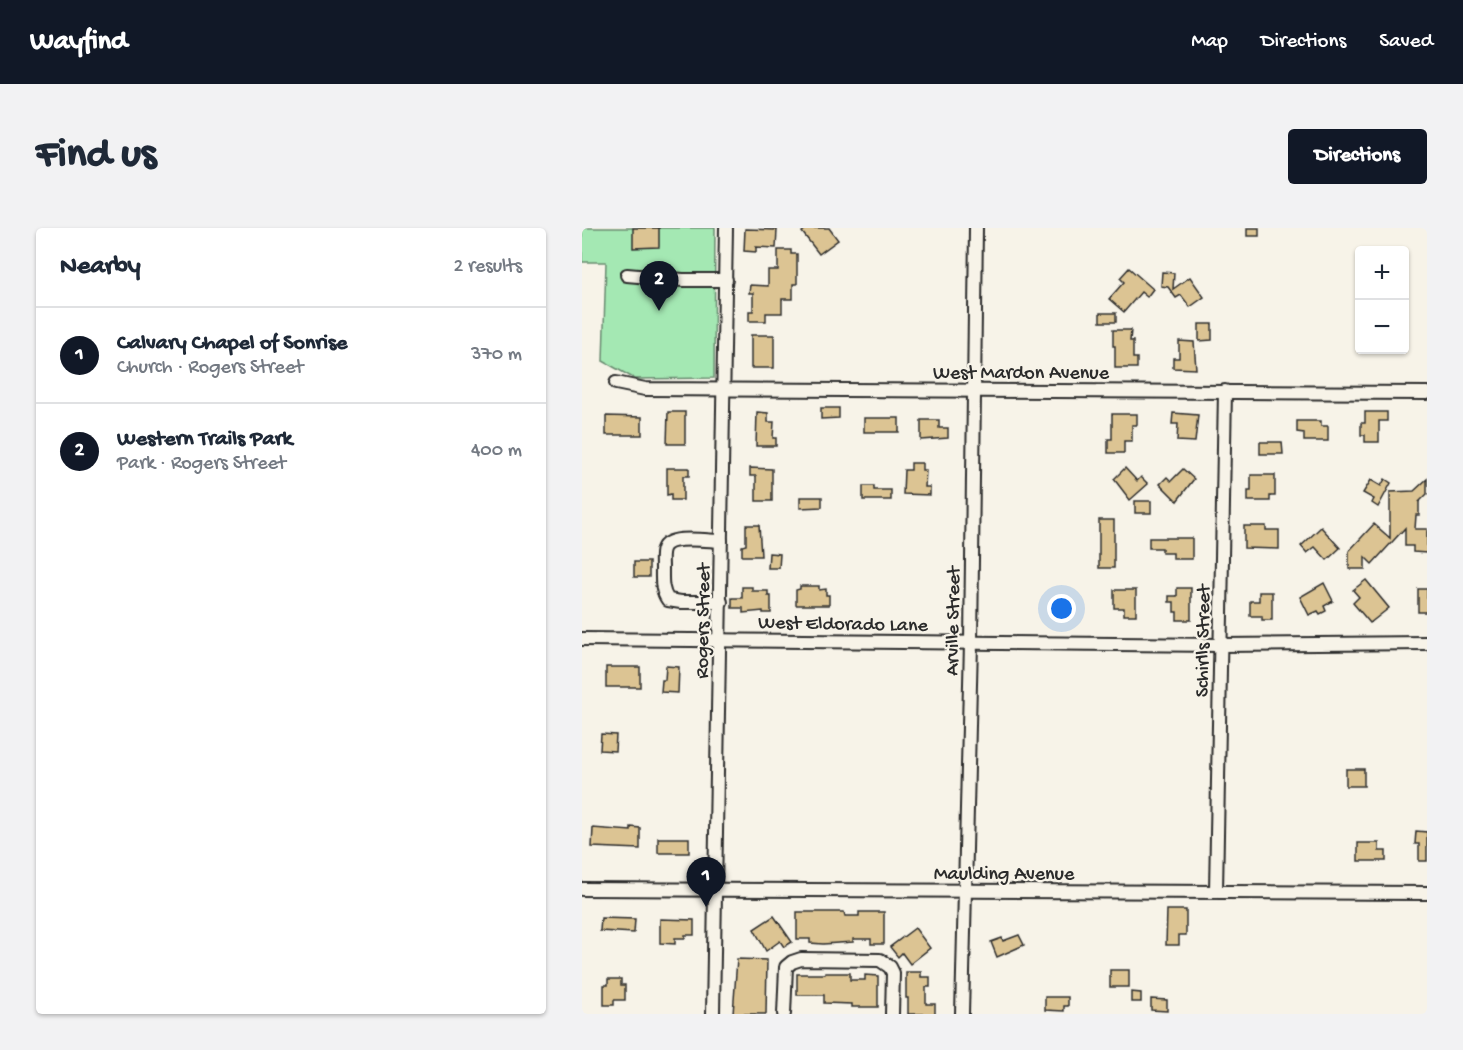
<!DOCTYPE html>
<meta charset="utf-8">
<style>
:root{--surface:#fff;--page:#f2f2f3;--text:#1f2937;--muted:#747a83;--line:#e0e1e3;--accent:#111827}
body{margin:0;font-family:"Gochi Hand",sans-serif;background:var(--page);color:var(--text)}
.controls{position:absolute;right:18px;top:18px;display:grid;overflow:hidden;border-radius:6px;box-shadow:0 2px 4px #0004}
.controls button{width:54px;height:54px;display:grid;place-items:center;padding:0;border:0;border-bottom:2px solid var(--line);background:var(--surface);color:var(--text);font:30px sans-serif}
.you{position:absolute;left:480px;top:381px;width:21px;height:21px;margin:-15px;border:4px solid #fff;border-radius:50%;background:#1a73e8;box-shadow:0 0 0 9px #1a73e833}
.badge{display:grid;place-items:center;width:39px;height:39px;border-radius:50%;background:var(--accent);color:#fff;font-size:20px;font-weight:700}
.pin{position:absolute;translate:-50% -50px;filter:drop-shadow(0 2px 3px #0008)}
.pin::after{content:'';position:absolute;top:32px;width:21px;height:18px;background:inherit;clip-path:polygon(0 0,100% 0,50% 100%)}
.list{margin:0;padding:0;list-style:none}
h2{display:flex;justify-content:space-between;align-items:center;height:78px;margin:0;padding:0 24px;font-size:26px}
h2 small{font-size:20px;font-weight:400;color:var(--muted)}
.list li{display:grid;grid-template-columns:39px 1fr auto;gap:18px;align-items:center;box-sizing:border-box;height:96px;padding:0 24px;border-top:2px solid var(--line)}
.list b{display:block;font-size:22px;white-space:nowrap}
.list p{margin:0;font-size:20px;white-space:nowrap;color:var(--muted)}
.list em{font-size:20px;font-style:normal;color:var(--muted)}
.map{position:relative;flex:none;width:845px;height:786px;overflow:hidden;border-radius:6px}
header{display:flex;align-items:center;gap:36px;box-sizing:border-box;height:84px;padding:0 30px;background:var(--accent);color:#fff}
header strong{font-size:28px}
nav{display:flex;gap:33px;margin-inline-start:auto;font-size:21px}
.intro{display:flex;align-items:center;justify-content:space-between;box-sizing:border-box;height:144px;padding:0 36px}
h1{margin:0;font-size:42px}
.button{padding:15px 27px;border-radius:6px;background:var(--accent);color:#fff;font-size:21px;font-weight:700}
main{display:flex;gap:36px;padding:0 36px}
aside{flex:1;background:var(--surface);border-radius:6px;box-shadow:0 2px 4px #0004}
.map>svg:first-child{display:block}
.green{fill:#a4e8b3;stroke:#688a6f;stroke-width:1.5}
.building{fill:#dcc493;stroke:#2b2b2b;stroke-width:1.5}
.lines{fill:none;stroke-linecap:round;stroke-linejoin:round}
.minor-casing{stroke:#2b2b2b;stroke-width:16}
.minor{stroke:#f7f3e8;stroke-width:12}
.labels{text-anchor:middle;stroke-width:4.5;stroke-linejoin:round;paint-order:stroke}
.street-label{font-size:20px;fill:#2b2b2b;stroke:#f7f3e8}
</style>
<header>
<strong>Wayfind</strong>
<nav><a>Map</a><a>Directions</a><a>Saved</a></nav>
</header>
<div class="intro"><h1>Find us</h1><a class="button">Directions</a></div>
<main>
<aside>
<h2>Nearby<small>2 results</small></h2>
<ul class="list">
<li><span class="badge">1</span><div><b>Calvary Chapel of Sonrise</b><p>Church · Rogers Street</p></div><em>370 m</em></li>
<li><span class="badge">2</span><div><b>Western Trails Park</b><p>Park · Rogers Street</p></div><em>400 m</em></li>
</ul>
</aside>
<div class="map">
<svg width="845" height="786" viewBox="0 0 845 786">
<rect width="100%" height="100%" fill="#f7f3e8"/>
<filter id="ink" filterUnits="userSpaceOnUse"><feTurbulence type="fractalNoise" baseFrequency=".0167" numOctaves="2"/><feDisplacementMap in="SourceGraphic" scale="12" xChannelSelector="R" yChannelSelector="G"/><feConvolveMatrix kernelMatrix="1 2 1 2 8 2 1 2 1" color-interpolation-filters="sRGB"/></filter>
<g filter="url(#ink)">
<polygon class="green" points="0,0 133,0 132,150 53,151 21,133 24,34 0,34"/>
<g class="building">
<polygon points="51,0 77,0 77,19 51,20"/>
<polygon points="225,0 247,0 256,12 237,26 220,4"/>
<rect x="665" y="0" width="12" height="8"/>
<polygon points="163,1 195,2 194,20 174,19 174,24 162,23"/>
<polygon points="196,22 209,22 209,26 215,26 215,56 211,56 211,71 200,71 200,85 184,85 184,93 167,93 167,83 171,83 171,65 167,65 168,57 186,58 186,42 196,42"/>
<polygon points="547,40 571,61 565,69 559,64 542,84 527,71 542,54 538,50"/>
<polygon points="580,44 592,45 591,61 608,49 622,69 608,79 599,67 594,70 586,59 579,58"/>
<rect x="518" y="85" width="16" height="9"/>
<polygon points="617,96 630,96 630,112 617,113"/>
<polygon points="531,102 549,102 548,113 551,113 551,130 555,130 555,140 533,140 533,118 531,118"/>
<rect x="169" y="107" width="23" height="33"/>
<polygon points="597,113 612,114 614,141 591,140 591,130 597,130"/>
<polygon points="239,180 257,180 257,190 239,191"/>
<polygon points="86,184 103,184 103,216 85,216"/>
<polygon points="175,184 186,185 186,194 192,194 191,210 194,210 194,218 174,218"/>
<polygon points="783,184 805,184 805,193 797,193 797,214 783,214 783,207 779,207 779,195 783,195"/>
<polygon points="591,185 616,187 613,214 595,213 596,196 590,196"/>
<polygon points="530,186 555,186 555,197 550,197 550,213 542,213 542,225 526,225 526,211 530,211"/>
<polygon points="24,188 60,189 60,207 24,207"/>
<rect x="282" y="190" width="35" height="14"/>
<polygon points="339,192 357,192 357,200 366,200 366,210 339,212"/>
<polygon points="715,193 739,193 739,198 746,198 746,213 722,213 722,205 715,204"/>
<polygon points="678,214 700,214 701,226 678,226"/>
<polygon points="329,235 340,235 340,242 344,242 343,259 348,259 348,267 321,266 322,242 329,242"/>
<polygon points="85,240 107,240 107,248 101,248 101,272 89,272 89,266 85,267"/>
<polygon points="168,240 190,241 190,273 174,273 174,248 168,248"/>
<polygon points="543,240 555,253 559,249 566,256 548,272 532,251"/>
<polygon points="601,241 612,251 595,273 578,256 585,249 589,253"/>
<polygon points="669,247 693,247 693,268 688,268 688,273 666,273 666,263 669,263"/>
<polygon points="803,251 809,255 796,279 790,275 792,271 781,265 789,252 799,258"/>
<polygon points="845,251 845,266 837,274 837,287 834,287 833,301 845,301 845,325 831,324 831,318 823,318 823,300 790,336 783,329 783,341 767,341 767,323 792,296 808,310 808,264 832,263"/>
<polygon points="281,258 292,258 292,262 309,262 309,272 281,272"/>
<polygon points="218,269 240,269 240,279 218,280"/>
<rect x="553" y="273" width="16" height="12"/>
<rect x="517" y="292" width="15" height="48"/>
<polygon points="164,297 177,297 179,328 160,328 160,318 164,317"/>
<polygon points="662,298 684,298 684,302 697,302 697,321 662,320"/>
<polygon points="739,299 758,320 745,332 733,319 725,325 719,318"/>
<polygon points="567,310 610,310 610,331 591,331 591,325 580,325 580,320 567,320"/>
<polygon points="187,325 198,326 197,340 186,340"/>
<rect x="52" y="334" width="15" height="15"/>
<polygon points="784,352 807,380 788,395 771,375 777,369 771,362"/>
<polygon points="742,355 751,373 742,378 744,383 738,386 736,383 727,387 718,369"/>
<polygon points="218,358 237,358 237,362 244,361 244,367 247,367 247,377 214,377 214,362 218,361"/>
<polygon points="160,359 170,359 170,363 186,363 186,368 189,368 189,385 181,385 181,383 161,385 161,380 150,380 150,370 160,370"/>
<polygon points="595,360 609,360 609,392 595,392 595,384 592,384 592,374 587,374 587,368 595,368"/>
<rect x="836" y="361" width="9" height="23"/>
<polygon points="532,362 554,362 554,387 542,387 542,380 532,380"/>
<polygon points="677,364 690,364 690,392 680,392 680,388 668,388 668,373 677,373"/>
<polygon points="84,438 97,439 96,465 79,464 80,452 83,452"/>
<rect x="24" y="439" width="34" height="20"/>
<polygon points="19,506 34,507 33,523 18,522"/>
<rect x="764" y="541" width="18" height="17"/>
<polygon points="49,599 58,600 58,621 10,619 11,600 49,603"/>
<polygon points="834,603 845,604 845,633 837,633 837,616 833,616"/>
<rect x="76" y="610" width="31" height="15"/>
<polygon points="776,615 797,615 797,623 804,623 804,633 776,633"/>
<polygon points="585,682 604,682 604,707 597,707 597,717 584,717"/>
<polygon points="215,684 262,684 263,688 277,688 277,684 302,684 302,716 289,716 289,711 271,711 271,714 241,716 228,715 228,711 215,711"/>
<polygon points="192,688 210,714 202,719 198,713 184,723 172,701"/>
<polygon points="19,690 53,691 52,705 18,703"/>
<polygon points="78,691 112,692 112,707 103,707 103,710 93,710 93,716 78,715"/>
<polygon points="333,700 348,720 328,736 320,725 316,729 308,719"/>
<polygon points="437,707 442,717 415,729 409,714 420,710 421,713"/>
<polygon points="155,731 185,732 184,786 151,786"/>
<rect x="528" y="742" width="19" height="17"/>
<polygon points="324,744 339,744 339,749 348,749 348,759 344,759 344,776 353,776 353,786 326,786 326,770 324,770"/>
<polygon points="243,745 268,745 268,752 283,752 283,747 296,748 296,779 270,779 270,776 242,775 242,767 215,767 215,746 243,746"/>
<polygon points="26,751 39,751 39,757 43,757 43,772 32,772 32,777 22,777 22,757 26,757"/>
<polygon points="549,764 559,765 559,774 549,774"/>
<polygon points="463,769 486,769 486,778 482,778 482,783 463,782"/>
<polygon points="569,771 585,772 585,783 569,782"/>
</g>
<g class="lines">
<g class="minor-casing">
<g id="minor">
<polyline points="45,47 101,52 144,52"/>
<polyline points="34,155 63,161 845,165"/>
<path d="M139,374H99L86,372C79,362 80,352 80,340C80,334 79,326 81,321C86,306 126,313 139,313"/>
<polyline points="0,411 639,417 845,415"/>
<polyline points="0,661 845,665"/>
<polyline points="634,663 643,163"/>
<polyline points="131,786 144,0"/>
<polyline points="202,786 204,739 210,734 219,731 298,732 308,739 311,745 310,786"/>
<polyline points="380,786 389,415 394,0"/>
</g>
</g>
<use href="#minor" class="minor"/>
</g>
</g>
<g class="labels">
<g class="street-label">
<text x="439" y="150">West Mardon Avenue</text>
<text transform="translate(119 393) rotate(-89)" y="7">Rogers Street</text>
<text transform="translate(369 393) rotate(-89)" y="7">Arville Street</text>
<text transform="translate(261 394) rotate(1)" y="7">West Eldorado Lane</text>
<text transform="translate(619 413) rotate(-89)" y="7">Schirlls Street</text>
<text x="422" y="651">Maulding Avenue</text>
</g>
</g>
</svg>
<div class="controls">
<button>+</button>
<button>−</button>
</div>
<div class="you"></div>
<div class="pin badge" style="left:124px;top:679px">1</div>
<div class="pin badge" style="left:77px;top:83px">2</div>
</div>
</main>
